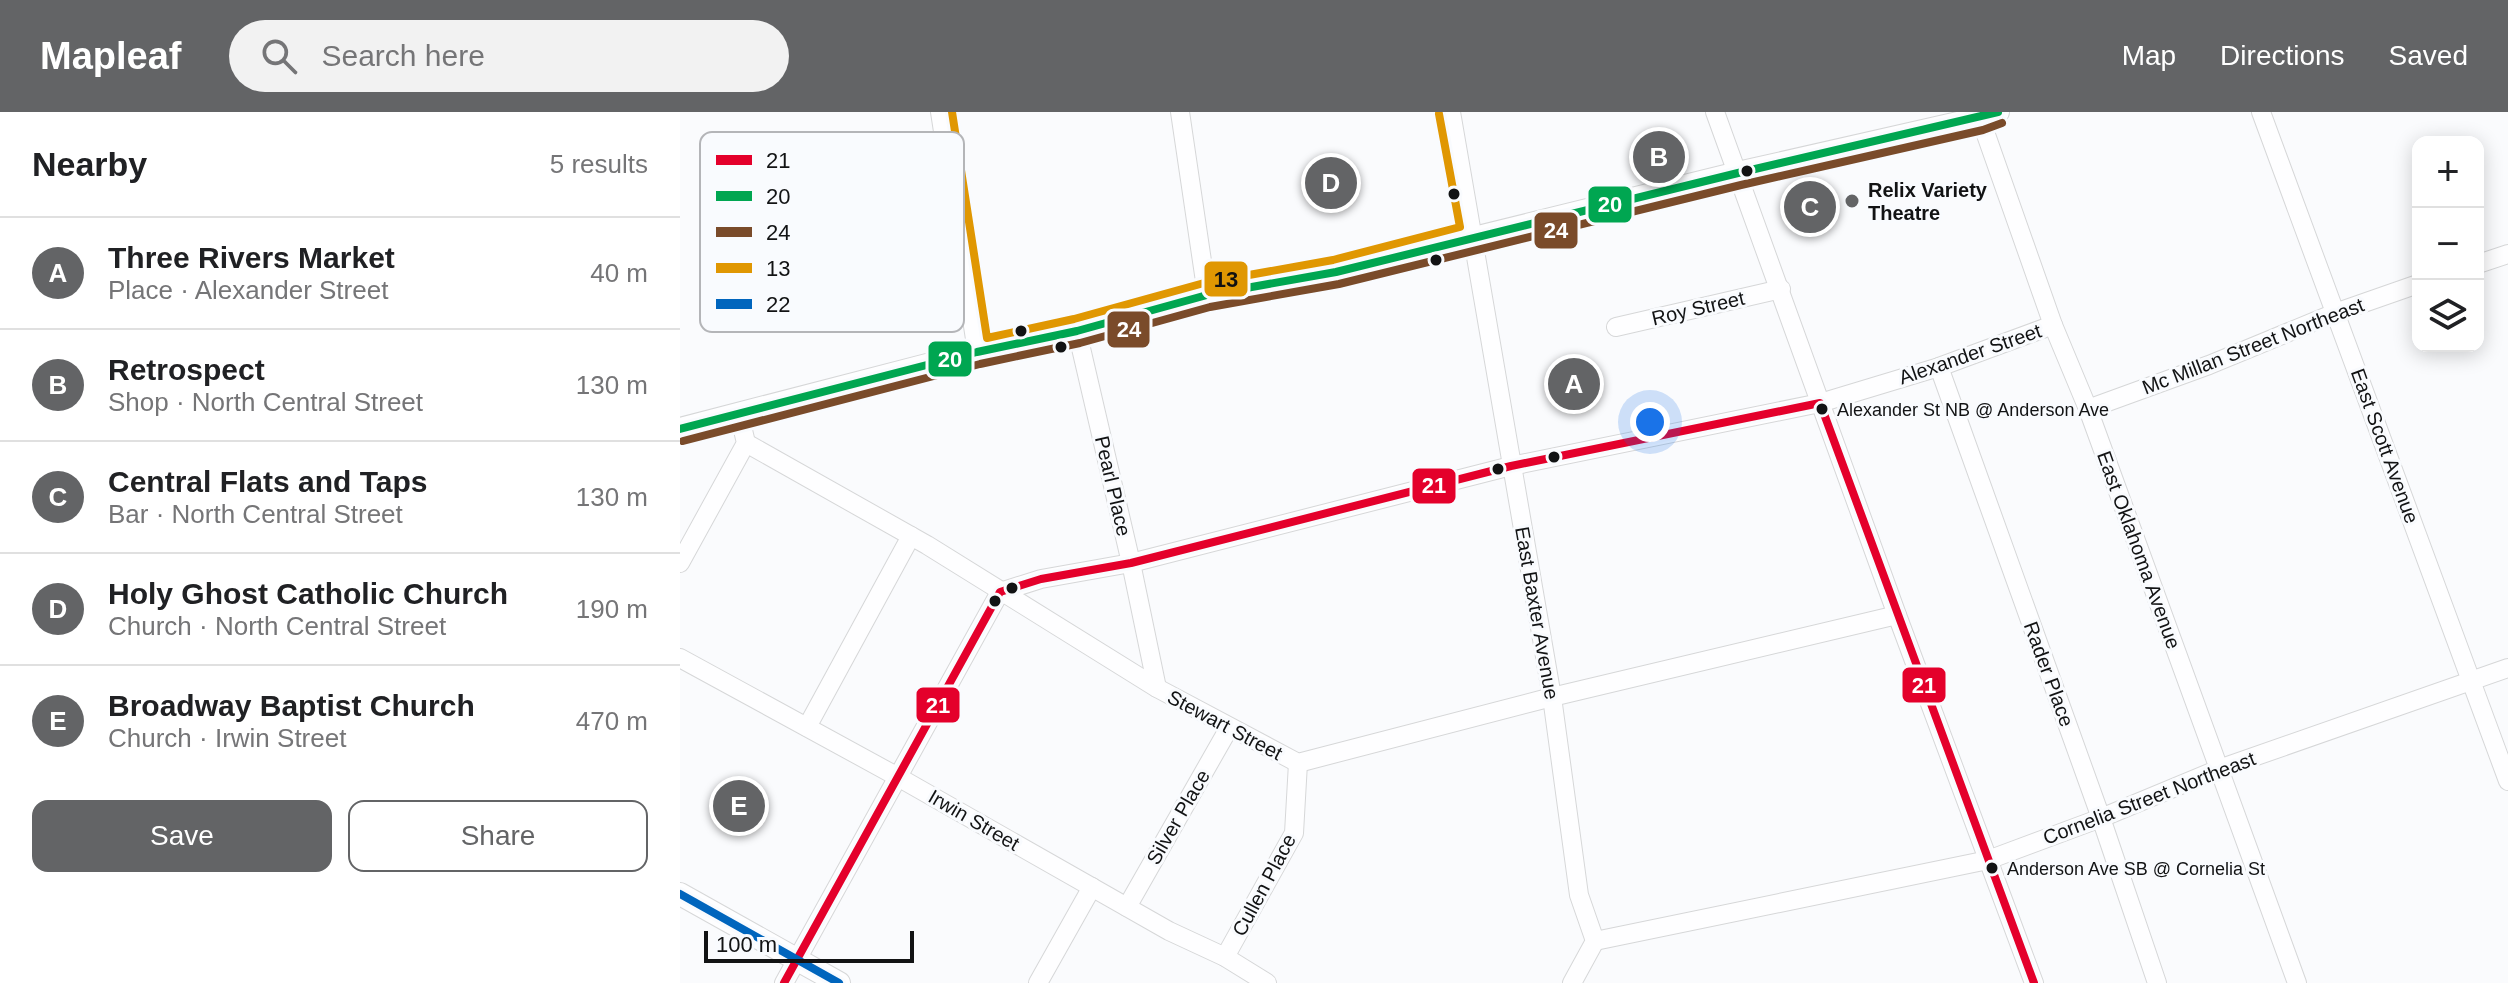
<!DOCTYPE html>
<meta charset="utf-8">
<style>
:root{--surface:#fff;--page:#f2f2f2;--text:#202124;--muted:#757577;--line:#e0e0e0;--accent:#636466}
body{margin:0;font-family:Helvetica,sans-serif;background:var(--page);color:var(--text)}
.controls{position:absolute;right:24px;top:24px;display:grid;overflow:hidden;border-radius:16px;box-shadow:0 4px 20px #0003}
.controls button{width:72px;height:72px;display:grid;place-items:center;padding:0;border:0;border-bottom:2px solid var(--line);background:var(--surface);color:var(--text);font:40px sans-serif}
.scale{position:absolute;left:24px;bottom:20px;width:210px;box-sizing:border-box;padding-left:8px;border:4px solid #121314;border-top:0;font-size:22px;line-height:28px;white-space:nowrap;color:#121314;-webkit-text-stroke:6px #f9fbfe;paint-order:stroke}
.you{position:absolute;left:970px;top:310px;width:28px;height:28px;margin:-20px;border:6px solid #fff;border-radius:50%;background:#1a73e8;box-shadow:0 0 0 12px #1a73e833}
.badge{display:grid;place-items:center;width:52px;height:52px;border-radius:50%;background:var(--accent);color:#fff;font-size:26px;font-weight:700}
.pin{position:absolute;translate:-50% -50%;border:4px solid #fff;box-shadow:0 2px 8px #0006}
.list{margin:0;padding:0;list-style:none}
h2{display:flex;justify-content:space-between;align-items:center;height:104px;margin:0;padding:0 32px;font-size:34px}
h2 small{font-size:26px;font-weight:400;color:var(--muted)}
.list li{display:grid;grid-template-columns:52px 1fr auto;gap:24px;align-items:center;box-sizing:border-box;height:112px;padding:0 32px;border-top:2px solid var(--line)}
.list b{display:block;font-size:30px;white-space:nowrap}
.list p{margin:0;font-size:26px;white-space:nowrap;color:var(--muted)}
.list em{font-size:26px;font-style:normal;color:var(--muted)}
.actions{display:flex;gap:16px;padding:24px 32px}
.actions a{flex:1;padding:18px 0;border:2px solid var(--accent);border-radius:16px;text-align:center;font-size:28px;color:var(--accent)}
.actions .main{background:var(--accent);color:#fff}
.icon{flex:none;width:44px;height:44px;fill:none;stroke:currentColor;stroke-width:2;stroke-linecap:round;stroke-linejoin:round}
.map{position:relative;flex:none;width:1828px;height:871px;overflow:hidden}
header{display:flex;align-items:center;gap:48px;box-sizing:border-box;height:112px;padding:0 40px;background:var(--accent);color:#fff}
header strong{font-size:38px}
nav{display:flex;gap:44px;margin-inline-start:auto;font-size:28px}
.search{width:560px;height:72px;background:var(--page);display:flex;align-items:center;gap:20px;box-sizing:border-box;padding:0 28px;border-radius:44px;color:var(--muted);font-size:30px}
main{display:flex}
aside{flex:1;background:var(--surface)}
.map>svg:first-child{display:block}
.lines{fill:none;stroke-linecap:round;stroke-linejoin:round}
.minor-casing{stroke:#d6d7d8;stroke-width:20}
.major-casing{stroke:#d6d7d8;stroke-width:24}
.minor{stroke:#fefeff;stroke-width:18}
.major{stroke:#fefeff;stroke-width:22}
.bus-1-casing{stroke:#f9fbfe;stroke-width:14}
.bus-2-casing{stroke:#f9fbfe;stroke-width:14}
.bus-3-casing{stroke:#f9fbfe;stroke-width:14}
.bus-4-casing{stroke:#f9fbfe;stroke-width:14}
.bus-5-casing{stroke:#f9fbfe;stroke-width:14}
.bus-1{stroke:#e4002b;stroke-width:8}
.bus-2{stroke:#00a651;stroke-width:8}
.bus-3{stroke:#7a4b2a;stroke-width:8}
.bus-4{stroke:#e09702;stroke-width:8}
.bus-5{stroke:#0065bd;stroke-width:8}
.bus-dot{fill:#121314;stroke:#f9fbfe;stroke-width:3}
.poi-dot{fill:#636466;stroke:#f9fbfe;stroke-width:3}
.labels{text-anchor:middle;stroke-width:6;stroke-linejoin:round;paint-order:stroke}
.bus-label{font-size:18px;fill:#121314;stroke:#f9fbfe;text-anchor:start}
.poi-label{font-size:20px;font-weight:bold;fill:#121314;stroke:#f9fbfe;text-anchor:start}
.street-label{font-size:20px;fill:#121314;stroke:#f9fbfe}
.key{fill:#f9fbfe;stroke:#b4b5b8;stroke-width:2}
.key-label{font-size:22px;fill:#121314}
.line-badge{stroke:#f9fbfe;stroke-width:3}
.badge-label{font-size:22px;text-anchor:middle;font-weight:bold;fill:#fff}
.pale-badge-label{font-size:22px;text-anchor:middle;font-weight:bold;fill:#111}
</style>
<header>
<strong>Mapleaf</strong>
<div class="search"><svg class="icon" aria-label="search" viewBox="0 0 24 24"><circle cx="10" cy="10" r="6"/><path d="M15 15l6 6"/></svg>Search here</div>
<nav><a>Map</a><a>Directions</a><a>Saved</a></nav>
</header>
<main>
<aside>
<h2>Nearby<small>5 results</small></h2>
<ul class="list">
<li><span class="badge">A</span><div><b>Three Rivers Market</b><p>Place · Alexander Street</p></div><em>40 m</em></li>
<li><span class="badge">B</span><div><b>Retrospect</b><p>Shop · North Central Street</p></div><em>130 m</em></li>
<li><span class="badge">C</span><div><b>Central Flats and Taps</b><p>Bar · North Central Street</p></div><em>130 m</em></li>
<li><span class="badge">D</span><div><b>Holy Ghost Catholic Church</b><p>Church · North Central Street</p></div><em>190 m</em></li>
<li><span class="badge">E</span><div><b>Broadway Baptist Church</b><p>Church · Irwin Street</p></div><em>470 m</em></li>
</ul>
<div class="actions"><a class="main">Save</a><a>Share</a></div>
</aside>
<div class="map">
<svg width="1828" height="871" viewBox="0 0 1828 871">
<rect width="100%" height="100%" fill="#fafbfd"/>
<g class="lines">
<g class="minor-casing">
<g id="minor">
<polyline points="260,0 297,240"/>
<polyline points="500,0 527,183"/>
<polyline points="771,0 872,585 899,783 915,829 892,871"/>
<polyline points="1035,0 1217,503 1354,871"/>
<polyline points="1298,0 1373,213 1408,297 1617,871"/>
<polyline points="1581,0 1828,669"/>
<polyline points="1798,152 1828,142"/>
<polyline points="936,215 1101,177"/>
<polyline points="397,219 451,451 477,576"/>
<polyline points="1259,255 1421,706 1477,871"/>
<polyline points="1408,297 1529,253 1655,201 1738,172"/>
<polyline points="66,331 247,433 477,576 618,651 872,585 1217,503"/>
<polyline points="0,451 66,331 59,301"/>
<polyline points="0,546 218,665 489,819 545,845 587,871"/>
<polyline points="127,615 231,424"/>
<polyline points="447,795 549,616"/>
<polyline points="915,829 1308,748 1421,706 1539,657 1828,556"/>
<polyline points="545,845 614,721 618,651"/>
<polyline points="104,871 320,480 361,467 451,451 831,354 1140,291 1259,255 1373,213"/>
<polyline points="358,871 412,775"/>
</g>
</g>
<g class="major-casing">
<g id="major">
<polyline points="0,317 297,240 397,219 527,183 656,160 1058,61 1300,6 1318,0"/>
<polyline points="0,782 159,871"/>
</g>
</g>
<use href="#minor" class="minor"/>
<use href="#major" class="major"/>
<g class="bus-1-casing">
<polyline id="bus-1" points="104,871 320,480 361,467 451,451 831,354 1140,291 1354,871"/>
</g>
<g class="bus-2-casing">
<polyline id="bus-2" points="0,317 297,240 397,219 527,183 656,160 1058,61 1318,0"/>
</g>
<g class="bus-3-casing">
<polyline id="bus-3" points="3,329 300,252 400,231 530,195 659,172 1061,73 1303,18 1322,11"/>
</g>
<g class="bus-4-casing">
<polyline id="bus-4" points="272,0 307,226 394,207 524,171 653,148 780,115 759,2"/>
</g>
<g class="bus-5-casing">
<polyline id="bus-5" points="0,782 159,871"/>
</g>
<use href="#bus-1" class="bus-1"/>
<use href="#bus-2" class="bus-2"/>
<use href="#bus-3" class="bus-3"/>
<use href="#bus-4" class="bus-4"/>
<use href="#bus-5" class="bus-5"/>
</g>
<g class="bus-dot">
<circle cx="1067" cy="59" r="7"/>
<circle cx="774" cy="82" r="7"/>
<circle cx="756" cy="148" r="7"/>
<circle cx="341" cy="219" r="7"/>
<circle cx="381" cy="235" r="7"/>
<circle cx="1142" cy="297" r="7"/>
<circle cx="874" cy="345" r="7"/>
<circle cx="818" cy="357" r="7"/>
<circle cx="332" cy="476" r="7"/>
<circle cx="315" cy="489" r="7"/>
<circle cx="1312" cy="756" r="7"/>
</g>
<circle class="poi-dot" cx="1172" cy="89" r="8"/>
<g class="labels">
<g class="bus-label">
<text x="1157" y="304">Alexander St NB @ Anderson Ave</text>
<text x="1327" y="763">Anderson Ave SB @ Cornelia St</text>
</g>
<g class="poi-label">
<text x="1188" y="85">Relix Variety<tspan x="1188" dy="23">Theatre</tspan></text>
</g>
<g class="street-label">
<text transform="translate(1018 196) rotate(-13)" y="7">Roy Street</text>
<text transform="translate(1573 234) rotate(-21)" y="7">Mc Millan Street Northeast</text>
<text transform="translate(1290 242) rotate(-19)" y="7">Alexander Street</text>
<text transform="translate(1705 334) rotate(70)" y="7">East Scott Avenue</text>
<text transform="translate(433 374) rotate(77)" y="7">Pearl Place</text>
<text transform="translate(1459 438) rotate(70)" y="7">East Oklahoma Avenue</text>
<text transform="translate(857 501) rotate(80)" y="7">East Baxter Avenue</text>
<text transform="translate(1369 562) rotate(70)" y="7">Rader Place</text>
<text transform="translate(545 613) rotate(28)" y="7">Stewart Street</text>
<text transform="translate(1469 686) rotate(-21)" y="7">Cornelia Street Northeast</text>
<text transform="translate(498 705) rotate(-60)" y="7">Silver Place</text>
<text transform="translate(294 708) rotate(30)" y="7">Irwin Street</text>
<text transform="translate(584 773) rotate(-62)" y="7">Cullen Place</text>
</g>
</g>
<rect x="20" y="20" width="264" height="200" rx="12" class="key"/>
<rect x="36" y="43" width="36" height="10" fill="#e4002b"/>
<rect x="36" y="79" width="36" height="10" fill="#00a651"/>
<rect x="36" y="115" width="36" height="10" fill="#7a4b2a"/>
<rect x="36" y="151" width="36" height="10" fill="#e09702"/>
<rect x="36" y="187" width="36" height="10" fill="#0065bd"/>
<g class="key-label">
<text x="86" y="56">21</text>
<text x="86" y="92">20</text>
<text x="86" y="128">24</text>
<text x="86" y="164">13</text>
<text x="86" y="200">22</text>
</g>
<g class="line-badge">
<rect x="907" y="73" width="46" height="39" rx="8" fill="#00a651"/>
<rect x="853" y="99" width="46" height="39" rx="8" fill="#7a4b2a"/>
<rect x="523" y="148" width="46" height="38" rx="8" fill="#e09702"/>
<rect x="426" y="198" width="45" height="39" rx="8" fill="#7a4b2a"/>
<rect x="247" y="228" width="46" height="38" rx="8" fill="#00a651"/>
<rect x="731" y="355" width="46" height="38" rx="8" fill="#e4002b"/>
<rect x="1221" y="554" width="46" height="38" rx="8" fill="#e4002b"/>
<rect x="235" y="574" width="46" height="38" rx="8" fill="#e4002b"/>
</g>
<g class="badge-label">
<text x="930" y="100">20</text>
<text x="876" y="126">24</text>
<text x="449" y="225">24</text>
<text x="270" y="255">20</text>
<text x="754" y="381">21</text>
<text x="1244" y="581">21</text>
<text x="258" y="601">21</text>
</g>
<g class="pale-badge-label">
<text x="546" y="175">13</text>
</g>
</svg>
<div class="controls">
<button>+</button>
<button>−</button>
<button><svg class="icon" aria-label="layers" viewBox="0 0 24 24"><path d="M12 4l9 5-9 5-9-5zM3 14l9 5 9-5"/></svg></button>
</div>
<div class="scale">100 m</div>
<div class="you"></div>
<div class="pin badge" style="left:894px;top:272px">A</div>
<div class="pin badge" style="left:979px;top:45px">B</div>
<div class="pin badge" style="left:1130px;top:95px">C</div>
<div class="pin badge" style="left:651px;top:71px">D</div>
<div class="pin badge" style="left:59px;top:694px">E</div>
</div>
</main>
